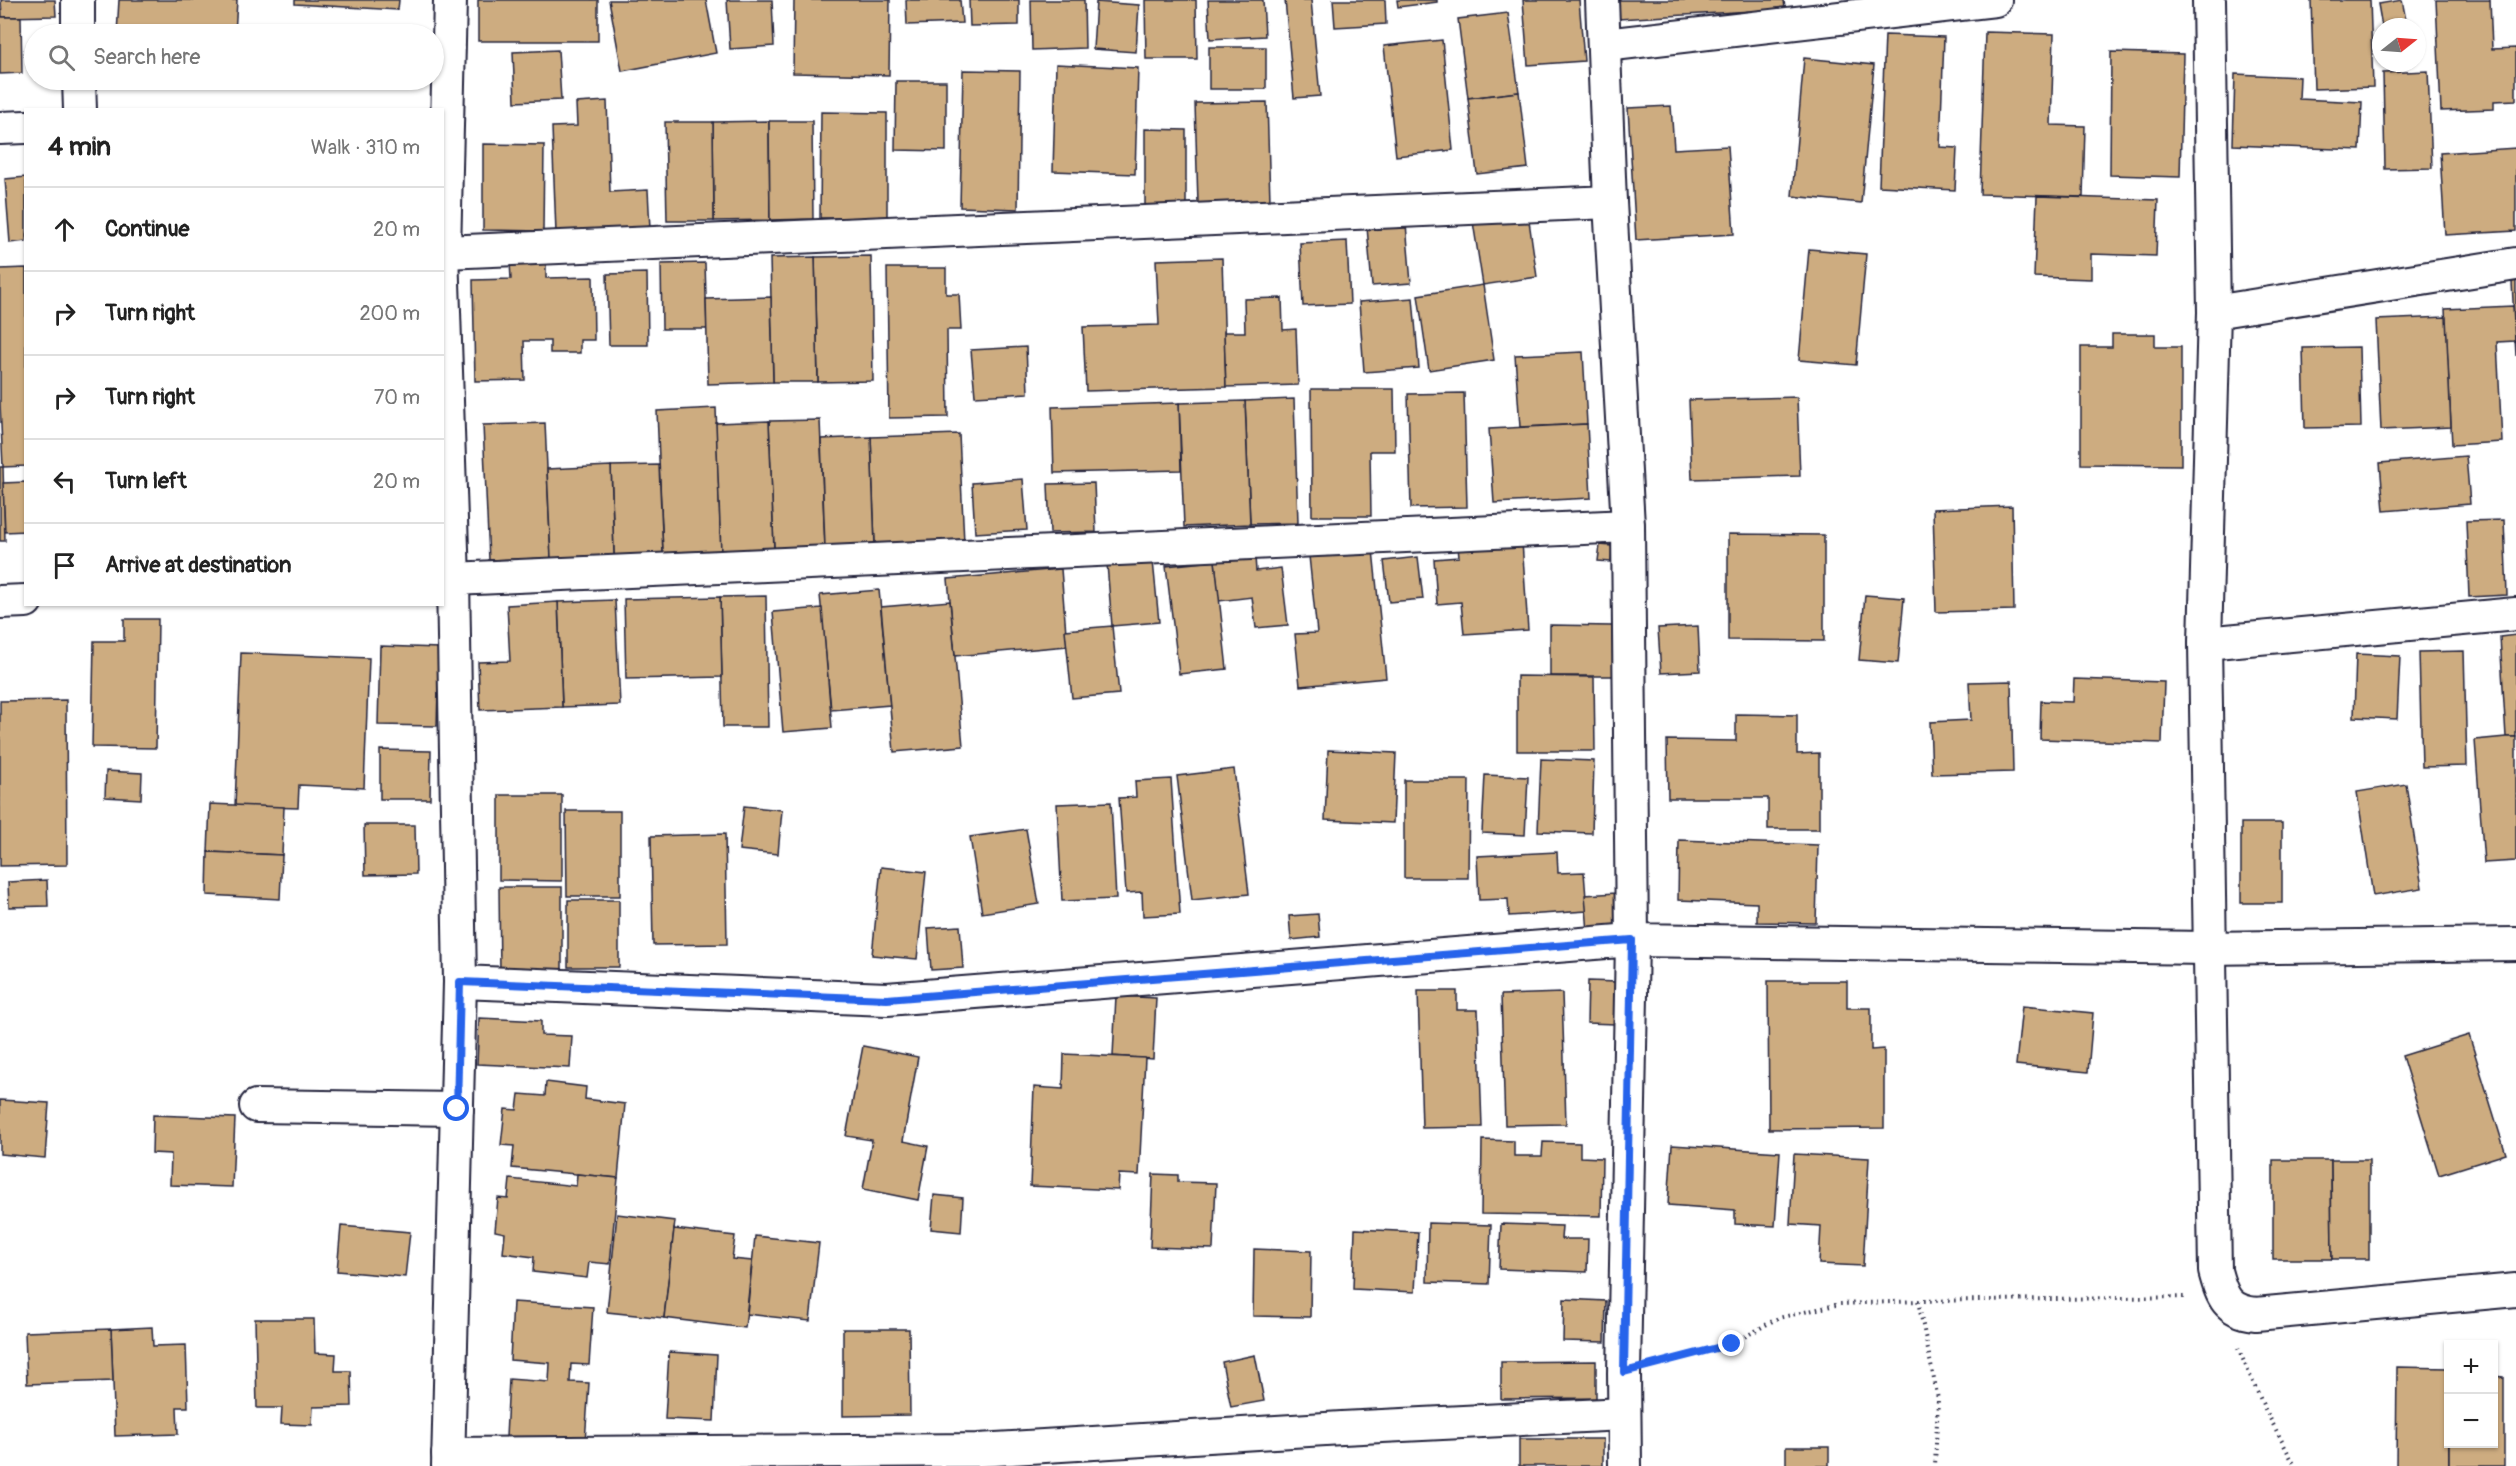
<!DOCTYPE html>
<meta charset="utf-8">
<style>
:root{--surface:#fff;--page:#f6f6f6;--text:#222;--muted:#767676;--line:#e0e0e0}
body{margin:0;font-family:Pangolin,sans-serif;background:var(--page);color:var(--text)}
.controls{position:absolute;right:18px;bottom:18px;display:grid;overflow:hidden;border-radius:0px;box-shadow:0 2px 4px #0004}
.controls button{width:54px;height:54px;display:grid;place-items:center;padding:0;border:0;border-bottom:2px solid var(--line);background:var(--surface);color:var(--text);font:30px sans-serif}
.compass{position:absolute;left:2372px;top:18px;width:54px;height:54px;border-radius:50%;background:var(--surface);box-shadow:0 2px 4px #0004;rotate:73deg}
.stop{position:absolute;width:18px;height:18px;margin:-14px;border:4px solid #2563eb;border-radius:50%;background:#fff}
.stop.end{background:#2563eb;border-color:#fff;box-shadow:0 2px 6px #0008}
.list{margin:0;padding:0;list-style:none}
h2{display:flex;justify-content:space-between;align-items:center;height:78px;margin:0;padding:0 24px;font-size:26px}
h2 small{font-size:20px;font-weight:400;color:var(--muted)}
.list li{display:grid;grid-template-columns:39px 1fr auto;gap:18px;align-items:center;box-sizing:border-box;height:84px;padding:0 24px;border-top:2px solid var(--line)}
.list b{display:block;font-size:22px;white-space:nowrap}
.list em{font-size:20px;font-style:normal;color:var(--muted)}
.icon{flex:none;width:33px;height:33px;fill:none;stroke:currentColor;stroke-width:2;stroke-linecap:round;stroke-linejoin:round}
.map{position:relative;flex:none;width:2516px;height:1466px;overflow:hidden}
.search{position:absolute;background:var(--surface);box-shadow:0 2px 4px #0004;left:24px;top:24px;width:420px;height:66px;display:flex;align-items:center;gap:15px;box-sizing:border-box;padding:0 21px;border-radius:33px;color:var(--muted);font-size:22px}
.panel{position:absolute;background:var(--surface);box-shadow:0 2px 4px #0004;left:24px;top:108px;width:420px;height:498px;border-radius:0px}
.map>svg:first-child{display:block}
.building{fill:#cdac80;stroke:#22223b;stroke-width:1.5}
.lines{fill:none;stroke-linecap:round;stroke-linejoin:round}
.minor-casing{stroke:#22223b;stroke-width:36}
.path{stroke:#22223b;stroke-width:4;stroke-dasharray:1.5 4.5;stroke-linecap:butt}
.minor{stroke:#fff;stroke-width:32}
.route{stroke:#2563eb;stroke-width:8}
</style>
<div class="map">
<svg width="2516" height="1466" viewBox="0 0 2516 1466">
<rect width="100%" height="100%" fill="#fff"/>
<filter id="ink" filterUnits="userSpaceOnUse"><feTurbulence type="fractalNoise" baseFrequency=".0167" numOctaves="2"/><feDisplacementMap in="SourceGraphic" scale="12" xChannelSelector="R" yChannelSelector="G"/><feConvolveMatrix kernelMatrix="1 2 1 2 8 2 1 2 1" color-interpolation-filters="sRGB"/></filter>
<g filter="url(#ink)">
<g class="building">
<polygon points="1,0 55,0 56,16 2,17"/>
<polygon points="119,0 237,0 235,34 117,34"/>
<polygon points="295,0 399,0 398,10 295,4"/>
<rect x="478" y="0" width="120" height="41"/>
<polygon points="609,0 706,0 716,53 622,71"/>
<polygon points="727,0 772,0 774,46 730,49"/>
<polygon points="794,0 890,0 889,75 793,73"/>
<polygon points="906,0 960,0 962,23 907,25"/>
<polygon points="969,0 1019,0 1019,25 970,26"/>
<polygon points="1031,0 1084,0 1085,48 1032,50"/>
<polygon points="1145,0 1196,0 1197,59 1146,59"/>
<polygon points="1208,0 1263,0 1265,36 1210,39"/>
<polygon points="1285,0 1311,0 1320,96 1294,98"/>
<polygon points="1333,0 1385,0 1386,24 1335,27"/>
<polygon points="1397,0 1437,0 1437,2 1398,7"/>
<polygon points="1523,0 1579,0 1584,61 1528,65"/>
<polygon points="1617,0 1784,0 1785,9 1618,19"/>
<polygon points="2311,0 2370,0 2373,87 2314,89"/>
<polygon points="2402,0 2407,25 2382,27 2378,4"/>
<polygon points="2436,0 2490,0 2492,49 2516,48 2516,100 2494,101 2494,109 2441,111"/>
<polygon points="1096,2 1139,5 1136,52 1093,49"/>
<polygon points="1508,13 1519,92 1468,98 1458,19"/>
<polygon points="0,17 21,17 22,73 0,74"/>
<polygon points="1985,32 2054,34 2051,125 2085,126 2083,197 1980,194"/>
<polygon points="1885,35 1944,37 1940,147 1957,148 1955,190 1879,186"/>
<polygon points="1442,40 1453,150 1396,156 1384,46"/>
<rect x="1209" y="47" width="57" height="42"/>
<polygon points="558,50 561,100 515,102 513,52"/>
<polygon points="2111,52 2183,54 2180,177 2110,175"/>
<polygon points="1804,58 1874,65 1861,203 1792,196"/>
<polygon points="1056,64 1138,68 1135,174 1053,171"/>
<polygon points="963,70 1020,71 1018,209 960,207"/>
<polygon points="2428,71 2432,168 2385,169 2383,73"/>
<polygon points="2235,74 2300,77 2299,99 2362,102 2360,150 2233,145"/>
<polygon points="896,81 946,81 946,151 895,150"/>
<polygon points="1519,92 1528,168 1477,174 1468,98"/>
<polygon points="607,101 610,192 648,190 650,229 556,233 552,127 577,126 576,103"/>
<polygon points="1267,102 1270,201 1198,203 1195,103"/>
<polygon points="1671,106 1674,149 1728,146 1734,234 1636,240 1628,108"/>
<polygon points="821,112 887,113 887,218 820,218"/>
<polygon points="769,121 770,220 714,221 713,122"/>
<polygon points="769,121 812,121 813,219 770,220"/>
<polygon points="665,122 713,122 714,221 667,221"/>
<polygon points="1145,129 1186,130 1186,209 1145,209"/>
<polygon points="483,144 544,145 543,231 483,230"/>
<polygon points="2516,148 2516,231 2445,235 2440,153"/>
<polygon points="26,177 26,241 10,243 5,179"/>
<polygon points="2037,196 2158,200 2156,256 2091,254 2091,279 2034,277"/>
<polygon points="1528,214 1537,277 1483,285 1473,222"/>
<polygon points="1406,224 1411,283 1372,286 1367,227"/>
<polygon points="1347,241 1350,304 1303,306 1300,243"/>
<polygon points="1809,249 1866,254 1856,365 1799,360"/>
<polygon points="871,256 873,381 818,382 815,257"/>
<polygon points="815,257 818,382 773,382 770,258"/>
<polygon points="1222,258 1226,387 1086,391 1083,327 1159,325 1156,260"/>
<polygon points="510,262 546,262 546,278 593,277 594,340 580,340 580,353 550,353 550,341 524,341 525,380 475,381 473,280 511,279"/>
<polygon points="705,263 707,329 662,329 661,264"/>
<polygon points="26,268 26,466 3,467 0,404 0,269"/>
<polygon points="887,268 946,268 946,294 959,294 961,330 947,330 948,417 889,418"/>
<polygon points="647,273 648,345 609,345 607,274"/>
<polygon points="2516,281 2516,356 2512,282"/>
<polygon points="1483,285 1494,360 1429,370 1418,295"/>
<polygon points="771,297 773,382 708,384 706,299"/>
<polygon points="1282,298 1283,330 1296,329 1298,385 1226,387 1224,332 1245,332 1244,299"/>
<polygon points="1413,298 1419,368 1364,372 1359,302"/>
<polygon points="2513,306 2515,341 2497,342 2502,442 2452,445 2445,309"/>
<polygon points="2446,317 2451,427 2381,430 2376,320"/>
<polygon points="2112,334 2155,334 2155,347 2181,347 2181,465 2081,464 2081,347 2112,347"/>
<polygon points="1026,347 1028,393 975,396 971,350"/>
<polygon points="2359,347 2361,427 2305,428 2303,348"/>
<polygon points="1583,352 1587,424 1520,427 1515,355"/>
<polygon points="1311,389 1394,389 1395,451 1370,451 1371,516 1312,516"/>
<polygon points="1464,393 1467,507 1411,508 1408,394"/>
<polygon points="1797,397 1800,476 1692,479 1689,400"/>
<polygon points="1294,399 1298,523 1250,524 1245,401"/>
<polygon points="1245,401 1250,524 1184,527 1179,403"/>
<polygon points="1179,403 1181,470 1054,473 1052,407"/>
<polygon points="716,408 721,552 663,554 657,411"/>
<polygon points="820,420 825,548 774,550 769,421"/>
<polygon points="769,421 774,550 721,552 716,423"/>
<polygon points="545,423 551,558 489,560 483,425"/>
<polygon points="1587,424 1591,498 1494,503 1489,429"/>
<polygon points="959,434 964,543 875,546 871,437"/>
<polygon points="871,437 875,546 825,548 821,439"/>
<polygon points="2466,456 2470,504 2384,511 2380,463"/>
<polygon points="659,465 663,554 614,555 611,466"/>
<polygon points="611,466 614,555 551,558 547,469"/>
<polygon points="0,467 3,467 5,541 0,541"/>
<polygon points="1023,479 1027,530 975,533 972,483"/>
<polygon points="26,482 26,531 5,532 3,483"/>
<polygon points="1094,483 1096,532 1050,533 1048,484"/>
<polygon points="2012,506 2014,610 1936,612 1933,509"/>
<polygon points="2504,520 2507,595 2469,597 2466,521"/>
<polygon points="1728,534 1824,535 1824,641 1728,640"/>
<polygon points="1522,542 1528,630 1464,634 1461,602 1437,604 1434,559 1459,557 1458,547"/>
<polygon points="1600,545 1612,546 1611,562 1598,561"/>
<polygon points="1373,550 1386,678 1300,686 1295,634 1317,633 1309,556"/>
<polygon points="1255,557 1256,571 1281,568 1288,625 1256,628 1252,597 1219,601 1215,561"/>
<polygon points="1418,557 1423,599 1389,602 1384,561"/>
<polygon points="1153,561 1159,622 1112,626 1107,564"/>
<polygon points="1215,561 1227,669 1179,674 1166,566"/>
<polygon points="1061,569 1067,646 955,656 948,579"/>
<polygon points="879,590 890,705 831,710 820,595"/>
<polygon points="1865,595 1904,598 1898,663 1859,660"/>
<polygon points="766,596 768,727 723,727 720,597"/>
<polygon points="720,597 722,677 626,679 624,599"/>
<polygon points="615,600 620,705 562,707 558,602"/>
<polygon points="950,601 963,746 894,752 881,607"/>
<polygon points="558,602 562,707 480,710 478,662 510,661 507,605"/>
<polygon points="822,608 832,728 783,732 773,612"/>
<polygon points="124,619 158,619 156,748 92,747 94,641 124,641"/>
<polygon points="1550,625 1612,626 1613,676 1550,676"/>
<polygon points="1112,626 1119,694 1072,698 1065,630"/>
<polygon points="1698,626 1700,671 1661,673 1658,628"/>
<polygon points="2516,635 2516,737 2506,737 2500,637"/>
<polygon points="380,646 439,648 437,726 378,725"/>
<polygon points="2464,651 2467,766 2422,767 2419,652"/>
<polygon points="241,653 369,658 364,788 299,785 298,808 235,806"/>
<polygon points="2356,654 2400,656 2397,719 2354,717"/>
<polygon points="1517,676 1594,677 1595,751 1517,751"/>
<polygon points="2074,679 2164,682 2162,743 2040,739 2041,701 2073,702"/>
<polygon points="2011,681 2013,772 1932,774 1930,722 1971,720 1969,682"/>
<polygon points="66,700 67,865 0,866 0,701"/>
<polygon points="1736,714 1797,715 1797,754 1819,753 1819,829 1768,829 1768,798 1668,798 1667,740 1736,741"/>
<polygon points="2506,737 2516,737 2516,861 2484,863 2475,740"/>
<polygon points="380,750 431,751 430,799 380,799"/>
<polygon points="1328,750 1396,753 1393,823 1325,820"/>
<polygon points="1541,759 1594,761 1592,833 1538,831"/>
<polygon points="1234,769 1249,894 1192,900 1177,776"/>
<polygon points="106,771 142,773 141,799 105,797"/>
<polygon points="1485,775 1528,777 1525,835 1482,833"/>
<polygon points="1171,779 1180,914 1143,916 1142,892 1126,893 1119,798 1136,797 1135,781"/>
<polygon points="1404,780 1469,780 1468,878 1404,878"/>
<polygon points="2406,784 2422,888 2373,896 2357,792"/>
<polygon points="499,795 562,795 562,881 499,880"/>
<polygon points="1111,802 1116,899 1062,901 1057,804"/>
<polygon points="210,804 284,807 282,855 208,852"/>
<polygon points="744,806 782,810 778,854 739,850"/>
<polygon points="566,811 620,811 620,896 567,896"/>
<rect x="2241" y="823" width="41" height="80"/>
<polygon points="364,825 415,825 416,874 365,875"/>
<polygon points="1026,829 1039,904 982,913 970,837"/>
<polygon points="725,834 727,944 653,945 651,836"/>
<polygon points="1679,840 1818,845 1816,923 1757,922 1757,903 1678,900"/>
<polygon points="208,852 282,855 280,899 207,895"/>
<polygon points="1557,852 1558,873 1584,872 1587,911 1509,916 1508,899 1479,900 1477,856"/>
<polygon points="881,867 926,872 917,959 872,955"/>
<polygon points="47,880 48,906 9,907 8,882"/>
<polygon points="499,887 562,887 562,974 500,974"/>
<polygon points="1616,893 1618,930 1588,932 1585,895"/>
<rect x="568" y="900" width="51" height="67"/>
<polygon points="1318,914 1320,937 1291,940 1289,916"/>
<polygon points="960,926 963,968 931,970 928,928"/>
<polygon points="1588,981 1616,982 1615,1024 1587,1023"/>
<polygon points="1768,981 1847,981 1847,1008 1871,1008 1871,1050 1884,1049 1884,1128 1769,1129"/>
<polygon points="1418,991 1457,991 1457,1010 1478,1010 1482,1127 1422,1128"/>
<polygon points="1562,993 1566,1124 1505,1125 1501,995"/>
<polygon points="1116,996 1156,998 1153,1059 1113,1056"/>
<polygon points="2022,1006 2093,1013 2088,1072 2016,1065"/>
<polygon points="479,1018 541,1021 541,1035 572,1036 570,1068 477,1064"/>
<polygon points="2469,1035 2506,1154 2439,1175 2402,1056"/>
<polygon points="863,1046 918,1057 903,1141 928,1146 918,1200 863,1189 872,1140 846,1136"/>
<polygon points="1064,1054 1145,1058 1139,1175 1119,1174 1118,1190 1030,1186 1034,1087 1063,1089"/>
<polygon points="546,1082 586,1087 585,1099 625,1104 618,1178 512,1168 514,1146 501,1145 505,1109 517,1110 519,1094 545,1096"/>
<polygon points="0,1100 49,1103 45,1158 0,1154"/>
<polygon points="153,1115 235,1118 232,1187 170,1185 171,1154 152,1153"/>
<polygon points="1482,1140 1514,1141 1514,1156 1542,1156 1543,1142 1580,1143 1580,1157 1602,1158 1601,1216 1481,1214"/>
<polygon points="1672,1145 1780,1152 1775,1226 1735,1224 1735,1210 1668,1205"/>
<polygon points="1794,1154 1869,1158 1863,1266 1819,1264 1821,1226 1790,1224"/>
<polygon points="2273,1160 2331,1160 2332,1259 2273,1259"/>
<polygon points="2331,1160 2369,1160 2369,1259 2332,1259"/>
<polygon points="577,1174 618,1178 610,1264 589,1262 587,1278 533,1272 534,1257 503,1253 505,1233 495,1231 498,1198 508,1199 510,1179 576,1186"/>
<polygon points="1153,1174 1178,1175 1178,1182 1216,1183 1213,1249 1150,1247"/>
<polygon points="934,1195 963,1198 961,1232 931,1229"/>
<polygon points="617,1214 675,1221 664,1318 607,1312"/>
<polygon points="1428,1223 1491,1225 1489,1284 1427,1282"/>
<polygon points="1501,1224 1562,1226 1561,1239 1588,1239 1587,1272 1499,1269"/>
<polygon points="341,1226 410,1232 405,1277 337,1271"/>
<polygon points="674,1229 735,1236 732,1259 752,1261 745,1328 664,1318"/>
<polygon points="1355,1229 1418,1232 1415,1292 1353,1289"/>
<polygon points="755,1236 819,1243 810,1321 747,1314"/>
<polygon points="1254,1249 1311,1251 1310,1317 1253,1316"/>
<polygon points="1564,1299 1606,1301 1605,1342 1563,1341"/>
<polygon points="513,1302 593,1307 589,1365 571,1364 570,1382 589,1383 585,1442 506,1437 509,1379 549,1382 550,1363 510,1360"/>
<polygon points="255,1319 314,1319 315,1353 336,1354 335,1371 351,1371 352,1406 313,1407 312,1425 281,1424 282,1408 257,1408"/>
<polygon points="152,1327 153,1346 186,1345 188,1407 177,1407 178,1434 115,1436 111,1329"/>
<polygon points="111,1329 113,1381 27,1384 25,1332"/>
<polygon points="843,1329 909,1329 910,1415 843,1416"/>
<polygon points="669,1352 717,1355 714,1421 665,1419"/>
<polygon points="1255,1355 1264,1401 1231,1407 1222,1362"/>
<polygon points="1596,1361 1596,1398 1501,1399 1501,1362"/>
<polygon points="2397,1367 2448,1368 2449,1466 2396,1466"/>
<polygon points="2494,1376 2504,1377 2504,1466 2449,1466 2449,1444 2494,1444"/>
<rect x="1519" y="1439" width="84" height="27"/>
<rect x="1786" y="1447" width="43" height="19"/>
</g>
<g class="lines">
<g class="minor-casing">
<g id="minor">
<polyline points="78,0 78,34"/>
<polyline points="450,0 444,252 1610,202 1602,0"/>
<path d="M2209,0L2214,312L2205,643L2215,1271C2222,1297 2227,1311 2256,1314L2516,1290"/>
<polyline points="1605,45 1995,0"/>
<polyline points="79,80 80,110"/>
<polyline points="0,128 26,127"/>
<polyline points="1610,202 1628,526 1632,940 2208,948 2516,944"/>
<polyline points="442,252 453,579 442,580"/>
<polyline points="2214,312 2516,264"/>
<polyline points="0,602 26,601"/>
<polyline points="2205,643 2516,614"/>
<polyline points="460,982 887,999 1632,940 1624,1373 1625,1466"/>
<polyline points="256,1106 457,1109"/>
<polyline points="448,1454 978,1450 1342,1428 1624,1414"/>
<polyline points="448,1466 460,982 453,579 1628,526"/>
</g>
</g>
<g class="path">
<polyline points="1918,1301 1938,1399 1935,1466"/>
<polyline points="2238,1348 2264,1407 2295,1466"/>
<polyline points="1659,1363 1732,1344 1778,1318 1840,1304 1918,1301 2187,1297"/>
</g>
<use href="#minor" class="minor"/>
</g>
</g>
<g class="lines" filter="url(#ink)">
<polyline class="route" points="457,1109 460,982 887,999 1632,940 1624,1372 1732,1344"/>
</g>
</svg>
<div class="controls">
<button>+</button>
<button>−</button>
</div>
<svg class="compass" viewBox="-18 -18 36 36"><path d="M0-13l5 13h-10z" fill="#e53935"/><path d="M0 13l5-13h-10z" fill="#767676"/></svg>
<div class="stop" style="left:457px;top:1109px"></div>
<div class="stop end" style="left:1732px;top:1344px"></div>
<div class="search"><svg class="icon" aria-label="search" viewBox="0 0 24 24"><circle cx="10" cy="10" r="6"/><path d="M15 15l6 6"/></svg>Search here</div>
<section class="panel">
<h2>4 min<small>Walk · 310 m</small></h2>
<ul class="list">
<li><svg class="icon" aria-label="ahead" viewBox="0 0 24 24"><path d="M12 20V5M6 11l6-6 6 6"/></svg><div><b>Continue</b></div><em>20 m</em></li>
<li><svg class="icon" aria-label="right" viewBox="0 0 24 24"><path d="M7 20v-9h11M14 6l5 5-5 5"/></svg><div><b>Turn right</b></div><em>200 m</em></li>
<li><svg class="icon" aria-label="right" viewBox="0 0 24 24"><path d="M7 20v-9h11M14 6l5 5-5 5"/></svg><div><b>Turn right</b></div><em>70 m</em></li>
<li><svg class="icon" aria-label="left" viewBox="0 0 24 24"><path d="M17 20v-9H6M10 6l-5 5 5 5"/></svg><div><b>Turn left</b></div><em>20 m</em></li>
<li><svg class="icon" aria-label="arrive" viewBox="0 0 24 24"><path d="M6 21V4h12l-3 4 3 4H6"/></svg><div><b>Arrive at destination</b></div></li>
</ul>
</section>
</div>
